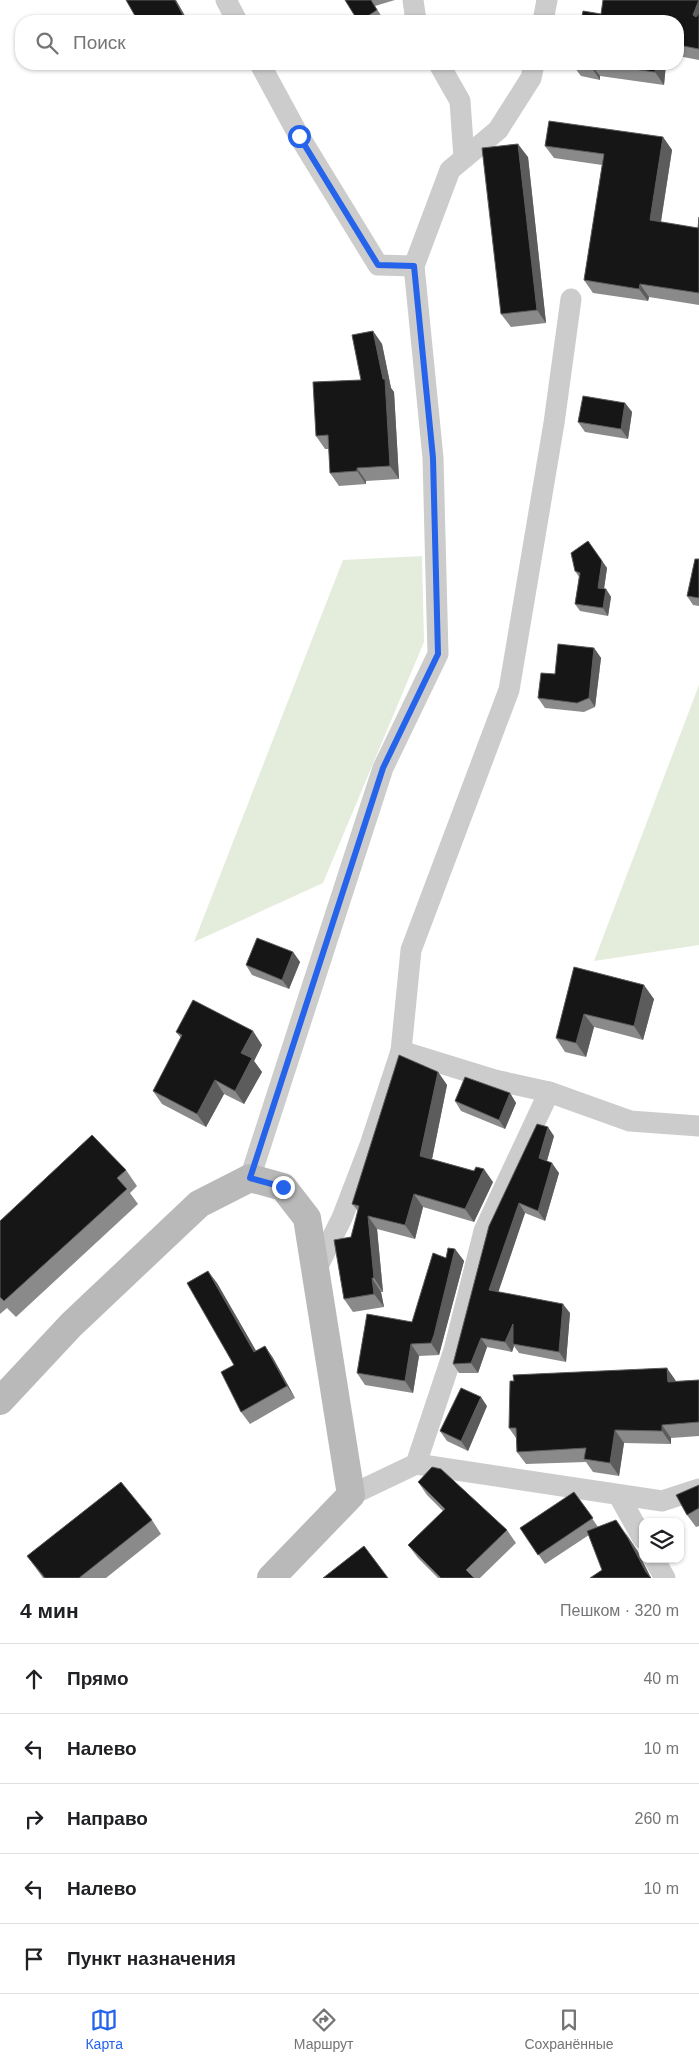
<!DOCTYPE html>
<html lang="ru">
<meta charset="utf-8">
<style>
:root{--surface:#fff;--page:#f2f2f2;--text:#202124;--muted:#757577;--line:#e0e0e0;--accent:#2563eb}
body{margin:0;font-family:Helvetica,sans-serif;background:var(--page);color:var(--text)}
.controls{position:absolute;right:15px;bottom:15px;display:grid;overflow:hidden;border-radius:10px;box-shadow:0 1px 4px #0004}
.controls button{width:45px;height:45px;display:grid;place-items:center;padding:0;border:0;border-bottom:1px solid var(--line);background:var(--surface);color:var(--text);font:25px sans-serif}
.stop{position:absolute;width:15px;height:15px;margin:-11px;border:4px solid #2563eb;border-radius:50%;background:#fff}
.stop.end{background:#2563eb;border-color:#fff;box-shadow:0 1px 5px #0008}
.list{margin:0;padding:0;list-style:none}
h2{display:flex;justify-content:space-between;align-items:center;height:65px;margin:0;padding:0 20px;font-size:21px}
h2 small{font-size:16px;font-weight:400;color:var(--muted)}
.list li{display:grid;grid-template-columns:32px 1fr auto;gap:15px;align-items:center;box-sizing:border-box;height:70px;padding:0 20px;border-top:1px solid var(--line)}
.list b{display:block;font-size:19px;white-space:nowrap}
.list em{font-size:16px;font-style:normal;color:var(--muted)}
.icon{flex:none;width:28px;height:28px;fill:none;stroke:currentColor;stroke-width:2;stroke-linecap:round;stroke-linejoin:round}
.map{position:relative;flex:none;width:699px;height:1578px;overflow:hidden}
.search{position:absolute;background:var(--surface);box-shadow:0 1px 4px #0004;left:15px;right:15px;top:15px;height:55px;display:flex;align-items:center;gap:12px;box-sizing:border-box;padding:0 18px;border-radius:20px;color:var(--muted);font-size:19px}
.sheet{height:415px;background:var(--surface)}
nav{display:flex;justify-content:space-around;align-items:center;box-sizing:border-box;height:70px;border-top:1px solid var(--line);background:var(--surface);font-size:14px;color:var(--muted)}
nav a{display:grid;justify-items:center;gap:2px}
nav .on{color:var(--accent)}
.map>svg:first-child{display:block}
.green{fill:#e4eddc}
.lines{fill:none;stroke-linecap:round;stroke-linejoin:round}
.street{stroke:#ccc;stroke-width:21}
.secondary{stroke:#b9b9b9;stroke-width:28}
.wall{fill:#8a8a8a}
.shaded-wall{fill:#5c5c5c}
.building{fill:#161616;stroke:#5c5c5c}
.route{stroke:#2563eb;stroke-width:6}
</style>
<div class="map">
<svg width="699" height="1578" viewBox="0 0 699 1578">
<rect width="100%" height="100%" fill="#fff"/>
<g class="green">
<polygon points="422,556 424,642 323,883 194,942 343,560"/>
<polygon points="699,685 699,945 594,961"/>
</g>
<g class="lines">
<g class="street">
<polyline points="226,0 237,21"/>
<polyline points="413,0 416,21"/>
<polyline points="543,21 547,0"/>
<polyline points="439,64 460,101 464,158"/>
<polyline points="414,266 450,170 498,130 531,78 534,64"/>
<polyline points="401,1051 495,1080 549,1092 630,1121 699,1126"/>
<polyline points="250,1178 383,768 438,654 433,458 414,266 378,265 299,136 260,64"/>
<polyline points="315,1272 342,1218 370,1145 401,1051 411,950 509,690 554,423 571,299"/>
<polyline points="416,1464 454,1350 484,1231 549,1092"/>
<polyline points="351,1495 416,1464 662,1501 699,1489"/>
<polyline points="619,1496 643,1539"/>
<polyline points="654,1559 665,1578"/>
</g>
<polyline class="secondary" points="0,1401 71,1325 199,1204 250,1178 283,1187 307,1218 351,1495 271,1578"/>
</g>
<g class="wall">
<polygon points="345,0 395,0 375,6 382,17 377,21 358,21"/>
<polygon points="699,0 699,60 678,56 678,21 601,14"/>
<polygon points="572,64 666,64 664,85 600,76 600,80 581,76"/>
<polygon points="663,137 672,150 661,222 698,228 699,217 699,305 649,297 648,301 593,293 584,280 602,165 554,158 545,146"/>
<polygon points="528,157 546,323 511,327 501,314"/>
<polygon points="373,331 382,344 391,388 394,392 399,479 366,481 366,484 339,486 330,473 329,449 325,449 316,436 361,380"/>
<polygon points="625,403 632,412 628,439 585,432 578,422"/>
<polygon points="588,541 607,568 604,589 606,589 611,597 608,616 580,611 575,604 579,577 575,571"/>
<polygon points="699,559 699,606 693,605 687,596"/>
<polygon points="594,648 601,658 595,707 584,712 545,708 538,698 555,674"/>
<polygon points="293,952 300,962 289,989 252,975 246,965"/>
<polygon points="574,967 654,999 643,1040 594,1027 586,1057 565,1052 556,1038"/>
<polygon points="176,1032 262,1045 254,1061 262,1072 244,1104 224,1094 206,1127 162,1104 153,1091 181,1038"/>
<polygon points="438,1072 447,1085 432,1159 493,1182 474,1222 423,1207 415,1239 377,1229 383,1292 381,1292 384,1307 353,1312 344,1299 351,1237 358,1211 352,1204"/>
<polygon points="510,1093 516,1103 505,1129 461,1111 455,1101"/>
<polygon points="554,1136 547,1161 559,1173 545,1221 525,1213 498,1292 570,1313 566,1362 519,1353 514,1346 512,1352 487,1347 478,1373 459,1373 453,1364 489,1226"/>
<polygon points="126,1170 137,1186 130,1193 138,1204 16,1317 7,1308 0,1314 0,1221"/>
<polygon points="455,1249 464,1261 439,1355 419,1356 413,1393 365,1385 357,1373 412,1322 446,1258"/>
<polygon points="217,1283 256,1351 265,1346 273,1358 295,1398 250,1424 241,1412 234,1365"/>
<polygon points="699,1380 699,1436 671,1438 671,1444 624,1443 619,1476 593,1472 586,1462 526,1464 517,1452 516,1438 509,1428 676,1381"/>
<polygon points="487,1406 468,1451 447,1441 440,1431"/>
<polygon points="418,1482 507,1530 516,1543 480,1578 438,1578 418,1558 408,1545 443,1511 427,1495"/>
<polygon points="699,1485 699,1526 696,1527 687,1515"/>
<polygon points="574,1492 598,1527 637,1550 651,1578 602,1570 589,1535 545,1564 520,1528"/>
<polygon points="152,1520 161,1534 106,1578 43,1578 27,1556"/>
</g>
<g class="shaded-wall">
<polygon points="175,0 176,0 188,21 186,21"/>
<polygon points="699,1 699,24 693,15"/>
<polygon points="591,64 600,76 600,80 591,67"/>
<polygon points="656,64 666,64 664,85 655,72"/>
<polygon points="663,137 672,150 659,233 650,220"/>
<polygon points="518,144 528,157 546,323 537,310"/>
<polygon points="640,284 649,297 648,301 639,289"/>
<polygon points="373,331 382,344 391,388 394,392 399,479 390,466 383,379"/>
<polygon points="625,403 632,412 628,439 621,429"/>
<polygon points="357,468 366,481 366,484 357,471"/>
<polygon points="602,561 607,568 603,595 598,588"/>
<polygon points="606,589 611,597 608,616 603,608"/>
<polygon points="594,648 601,658 595,707 589,698"/>
<polygon points="293,952 300,962 289,989 282,980"/>
<polygon points="644,985 654,999 643,1040 634,1026"/>
<polygon points="584,1014 594,1027 586,1057 576,1043"/>
<polygon points="253,1031 262,1045 254,1061 262,1072 244,1104 235,1091 241,1053"/>
<polygon points="438,1072 447,1085 430,1169 420,1156"/>
<polygon points="215,1080 224,1094 206,1127 197,1114"/>
<polygon points="510,1093 516,1103 505,1129 499,1120"/>
<polygon points="548,1127 554,1136 545,1167 539,1158"/>
<polygon points="552,1163 559,1173 545,1221 538,1211"/>
<polygon points="484,1169 493,1182 474,1222 465,1209"/>
<polygon points="414,1194 423,1207 415,1239 405,1225"/>
<polygon points="519,1203 525,1213 496,1299 489,1290"/>
<polygon points="368,1216 377,1229 383,1292 374,1278"/>
<polygon points="455,1249 464,1261 439,1355 431,1343"/>
<polygon points="208,1271 217,1283 263,1363 254,1352"/>
<polygon points="372,1278 381,1292 384,1307 374,1294"/>
<polygon points="563,1304 570,1313 566,1362 559,1352"/>
<polygon points="513,1324 513,1344 514,1346 512,1352 505,1342"/>
<polygon points="481,1338 487,1347 478,1373 471,1363"/>
<polygon points="411,1344 419,1356 413,1393 405,1381"/>
<polygon points="265,1346 273,1358 295,1398 287,1386"/>
<polygon points="667,1368 676,1381 677,1395 668,1382"/>
<polygon points="481,1397 487,1406 468,1451 461,1441"/>
<polygon points="662,1425 671,1438 671,1444 662,1431"/>
<polygon points="615,1430 624,1443 619,1476 610,1463"/>
<polygon points="625,1532 637,1550 651,1578 646,1572"/>
</g>
<g class="building">
<polygon points="126,0 175,0 186,21 138,21"/>
<polygon points="345,0 371,0 377,10 360,21 358,21"/>
<polygon points="603,0 699,0 693,15 696,17 699,13 699,49 678,45 678,21 581,21 583,11 601,14"/>
<polygon points="574,64 591,64 591,67"/>
<polygon points="597,64 656,64 655,72"/>
<polygon points="549,121 663,137 650,220 698,228 699,217 699,293 640,284 639,289 584,280 604,154 545,146"/>
<polygon points="518,144 537,310 501,314 482,148"/>
<polygon points="373,331 383,379 385,379 390,466 357,468 357,471 330,473 328,435 316,436 313,382 361,380 352,335"/>
<polygon points="583,396 625,403 621,429 578,422"/>
<polygon points="588,541 602,561 598,588 606,589 603,608 575,604 580,573 575,571 571,553"/>
<polygon points="695,559 699,559 699,598 687,596"/>
<polygon points="558,644 594,648 589,698 577,703 538,698 541,673 555,674"/>
<polygon points="257,938 293,952 282,980 246,965"/>
<polygon points="574,967 644,985 634,1026 584,1014 576,1043 556,1038"/>
<polygon points="193,1000 253,1031 241,1053 252,1058 235,1091 215,1080 197,1114 153,1091 182,1035 176,1032"/>
<polygon points="399,1055 438,1072 420,1156 474,1171 476,1167 484,1169 465,1209 414,1194 405,1225 368,1216 374,1278 372,1278 374,1294 344,1299 334,1240 351,1237 359,1206 352,1204"/>
<polygon points="465,1077 510,1093 499,1120 455,1101"/>
<polygon points="537,1124 548,1127 539,1158 552,1163 538,1211 519,1203 489,1290 563,1304 559,1352 513,1344 513,1324 505,1342 481,1338 471,1363 453,1364 489,1226"/>
<polygon points="92,1135 126,1170 117,1178 127,1189 4,1301 0,1297 0,1221"/>
<polygon points="448,1248 455,1249 434,1335 431,1343 411,1344 405,1381 357,1373 367,1314 412,1322 433,1253 446,1258"/>
<polygon points="208,1271 254,1352 265,1346 287,1386 241,1412 221,1372 234,1365 187,1283"/>
<polygon points="667,1368 668,1382 699,1380 699,1422 662,1425 662,1431 615,1430 610,1463 584,1459 586,1448 517,1452 516,1428 509,1428 510,1381 514,1381 513,1375"/>
<polygon points="461,1388 481,1397 461,1441 440,1431"/>
<polygon points="432,1467 441,1469 507,1530 466,1570 474,1578 441,1578 408,1545 445,1509 418,1482"/>
<polygon points="121,1482 152,1520 79,1578 45,1578 27,1556"/>
<polygon points="699,1485 699,1508 687,1515 676,1495"/>
<polygon points="574,1492 593,1518 538,1555 520,1528"/>
<polygon points="616,1520 628,1538 646,1572 651,1578 590,1578 602,1570 587,1531"/>
<polygon points="364,1546 388,1578 323,1578"/>
</g>
<g class="lines">
<polyline class="route" points="283,1187 250,1178 383,768 438,654 433,458 414,266 378,265 299,136"/>
</g>
</svg>
<div class="controls">
<button><svg class="icon" aria-label="layers" viewBox="0 0 24 24"><path d="M12 4l9 5-9 5-9-5zM3 14l9 5 9-5"/></svg></button>
</div>
<div class="stop" style="left:299px;top:136px"></div>
<div class="stop end" style="left:283px;top:1187px"></div>
<div class="search"><svg class="icon" aria-label="search" viewBox="0 0 24 24"><circle cx="10" cy="10" r="6"/><path d="M15 15l6 6"/></svg>Поиск</div>
</div>
<section class="sheet">
<h2>4 мин<small>Пешком · 320 m</small></h2>
<ul class="list">
<li><svg class="icon" aria-label="ahead" viewBox="0 0 24 24"><path d="M12 20V5M6 11l6-6 6 6"/></svg><div><b>Прямо</b></div><em>40 m</em></li>
<li><svg class="icon" aria-label="left" viewBox="0 0 24 24"><path d="M17 20v-9H6M10 6l-5 5 5 5"/></svg><div><b>Налево</b></div><em>10 m</em></li>
<li><svg class="icon" aria-label="right" viewBox="0 0 24 24"><path d="M7 20v-9h11M14 6l5 5-5 5"/></svg><div><b>Направо</b></div><em>260 m</em></li>
<li><svg class="icon" aria-label="left" viewBox="0 0 24 24"><path d="M17 20v-9H6M10 6l-5 5 5 5"/></svg><div><b>Налево</b></div><em>10 m</em></li>
<li><svg class="icon" aria-label="arrive" viewBox="0 0 24 24"><path d="M6 21V4h12l-3 4 3 4H6"/></svg><div><b>Пункт назначения</b></div></li>
</ul>
</section>
<nav>
<a class="on"><svg class="icon" aria-label="map" viewBox="0 0 24 24"><path d="M3 6l6-2 6 2 6-2v14l-6 2-6-2-6 2zM9 4v14M15 6v14"/></svg>Карта</a>
<a><svg class="icon" aria-label="directions" viewBox="0 0 24 24"><path d="M12 3l9 9-9 9-9-9zM9 14v-3h6M13 9l2 2-2 2"/></svg>Маршрут</a>
<a><svg class="icon" aria-label="saved" viewBox="0 0 24 24"><path d="M7 4h10v16l-5-4-5 4z"/></svg>Сохранённые</a>
</nav>
